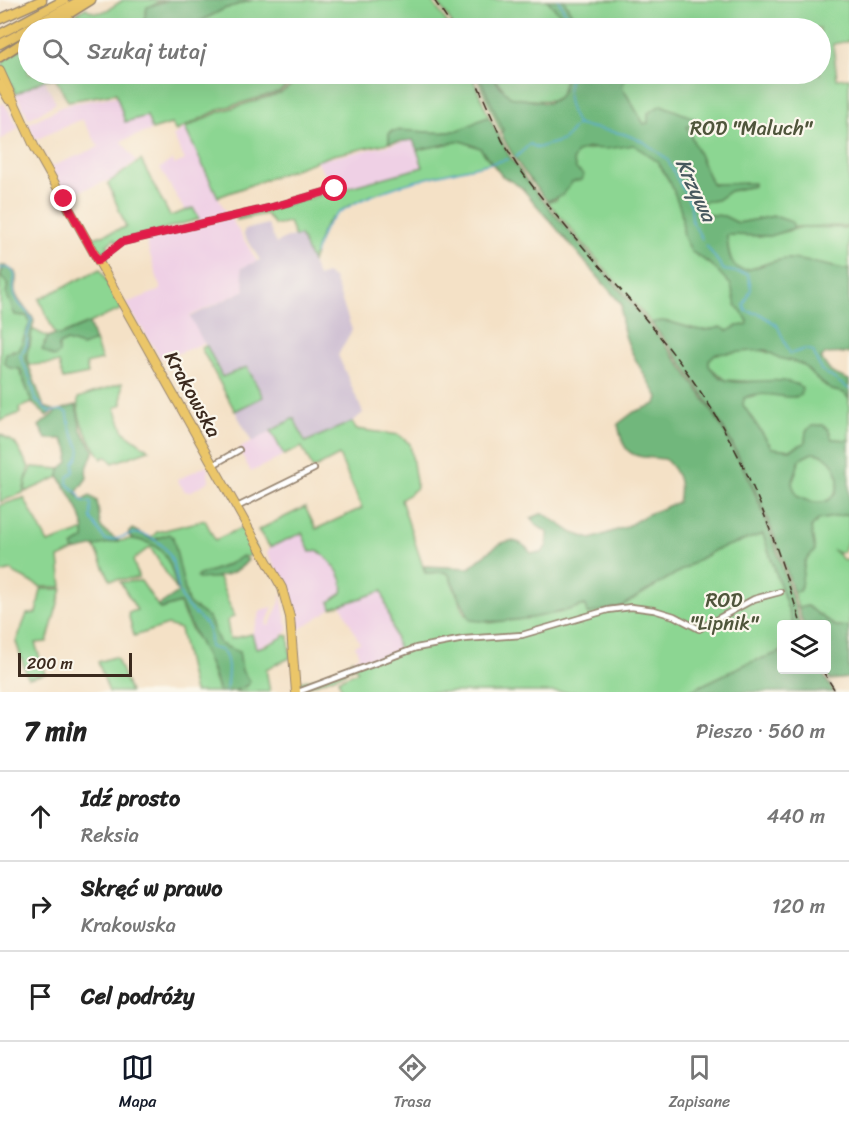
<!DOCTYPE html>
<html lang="pl">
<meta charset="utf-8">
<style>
:root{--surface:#fff;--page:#f6f6f6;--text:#222;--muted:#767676;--line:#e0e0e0;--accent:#111827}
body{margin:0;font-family:Sriracha,sans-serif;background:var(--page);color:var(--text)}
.controls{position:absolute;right:18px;bottom:18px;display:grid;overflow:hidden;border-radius:6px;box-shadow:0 6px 24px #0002}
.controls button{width:54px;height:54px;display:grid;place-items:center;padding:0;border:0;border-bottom:2px solid var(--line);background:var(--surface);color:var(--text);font:30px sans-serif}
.scale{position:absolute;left:18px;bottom:15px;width:114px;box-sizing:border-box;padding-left:6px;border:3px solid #3b2a1e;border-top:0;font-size:16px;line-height:21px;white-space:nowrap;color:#3b2a1e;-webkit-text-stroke:4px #fbf7ec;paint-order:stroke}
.stop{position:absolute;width:18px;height:18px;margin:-14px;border:4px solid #e11d48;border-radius:50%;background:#fff}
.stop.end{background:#e11d48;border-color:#fff;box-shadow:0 2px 6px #0008}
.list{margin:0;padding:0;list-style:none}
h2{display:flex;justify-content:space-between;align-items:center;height:78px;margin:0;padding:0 24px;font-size:26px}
h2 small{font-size:20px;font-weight:400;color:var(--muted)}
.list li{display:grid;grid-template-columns:39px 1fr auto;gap:18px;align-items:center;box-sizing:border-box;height:90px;padding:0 24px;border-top:2px solid var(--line)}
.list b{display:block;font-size:22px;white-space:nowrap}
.list p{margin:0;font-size:20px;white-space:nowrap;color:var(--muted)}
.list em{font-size:20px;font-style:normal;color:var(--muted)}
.icon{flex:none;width:33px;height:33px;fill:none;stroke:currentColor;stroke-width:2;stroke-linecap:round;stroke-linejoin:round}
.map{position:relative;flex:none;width:849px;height:692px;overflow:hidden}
.search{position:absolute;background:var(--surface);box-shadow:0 6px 24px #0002;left:18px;right:18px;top:18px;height:66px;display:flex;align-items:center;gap:15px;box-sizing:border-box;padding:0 21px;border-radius:33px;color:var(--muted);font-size:22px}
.sheet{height:348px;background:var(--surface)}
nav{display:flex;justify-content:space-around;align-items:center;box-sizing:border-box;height:84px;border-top:2px solid var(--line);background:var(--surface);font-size:16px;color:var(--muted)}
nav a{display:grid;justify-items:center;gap:3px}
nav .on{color:var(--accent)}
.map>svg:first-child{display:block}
.built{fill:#efd0e5}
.industrial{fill:#cdbed2}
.green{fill:#8cd692;stroke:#648058;stroke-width:1.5}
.forest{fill:#71b77c;stroke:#56704d;stroke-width:1.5;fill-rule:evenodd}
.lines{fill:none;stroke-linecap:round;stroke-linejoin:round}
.stream{stroke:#5cadd6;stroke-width:1.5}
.street-casing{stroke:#988672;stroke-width:8}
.primary-casing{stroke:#988672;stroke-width:10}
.highway-casing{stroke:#988672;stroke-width:11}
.street{stroke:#fff;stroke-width:4.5}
.primary{stroke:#ebc669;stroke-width:8}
.highway{stroke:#ebc669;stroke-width:8}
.rail{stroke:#3b2a1e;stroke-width:1.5;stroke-dasharray:9 4.5;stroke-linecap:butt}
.route{stroke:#e11d48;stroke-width:8}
.labels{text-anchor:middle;stroke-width:4.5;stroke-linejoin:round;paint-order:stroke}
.park-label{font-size:20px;fill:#4f553b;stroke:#fbf7ec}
.street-label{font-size:20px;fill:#3b2a1e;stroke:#fbf7ec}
.water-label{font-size:21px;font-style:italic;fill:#47585e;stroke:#fbf7ec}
</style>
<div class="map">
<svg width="849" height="692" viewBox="0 0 849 692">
<rect width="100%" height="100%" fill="#fbf7ec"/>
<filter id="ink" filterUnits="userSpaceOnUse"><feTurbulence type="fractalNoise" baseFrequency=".0167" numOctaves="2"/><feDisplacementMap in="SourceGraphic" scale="12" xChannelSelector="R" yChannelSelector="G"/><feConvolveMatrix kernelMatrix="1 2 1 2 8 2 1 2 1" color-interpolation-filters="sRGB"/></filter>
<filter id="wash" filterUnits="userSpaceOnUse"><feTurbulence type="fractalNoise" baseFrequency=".008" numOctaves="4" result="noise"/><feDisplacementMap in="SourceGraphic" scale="24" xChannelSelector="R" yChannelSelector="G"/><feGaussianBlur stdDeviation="1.35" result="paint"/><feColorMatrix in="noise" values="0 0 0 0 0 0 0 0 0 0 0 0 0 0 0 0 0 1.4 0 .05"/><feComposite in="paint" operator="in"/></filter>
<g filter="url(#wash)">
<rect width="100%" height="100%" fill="#f4e1c6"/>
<g class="built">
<polygon points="44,79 56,103 29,119 16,94"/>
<polygon points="117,96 125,122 148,116 152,130 121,141 136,161 112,179 67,196 50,167 99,147 82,119 35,140 28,124 67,104"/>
<polygon points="4,103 19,128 0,140 0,105"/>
<polygon points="185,128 218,197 227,214 200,222 193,208 185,211 160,168 172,160 174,165 185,160 173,136"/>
<polygon points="413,140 424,167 336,190 316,161"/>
<polygon points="230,217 257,261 241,268 245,290 190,316 204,343 164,359 160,357 126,303 161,290 146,241"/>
<polygon points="271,431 284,455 251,472 239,449"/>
<polygon points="207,465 209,481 190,492 185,491 177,480"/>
<polygon points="300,532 303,533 310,552 317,550 334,564 344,587 343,593 330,602 332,608 295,632 293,606 288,590 267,553 270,547"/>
<polygon points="382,591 399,651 356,664 353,659 359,656 355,645 360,643 341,605"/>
<polygon points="280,592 288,630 280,638 256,648 252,634 261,610 273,607 266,624 269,626 280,602"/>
</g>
<polygon class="industrial" points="268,224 276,244 283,239 300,234 318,277 326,274 334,278 352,330 338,355 363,413 352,422 305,443 294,418 252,442 235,411 262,397 222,377 190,317 245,290 241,268 260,260 244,235 244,230"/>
<g class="green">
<path d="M123,0H169L157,2L144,20L147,28H52L86,8C100,19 110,8 123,0Z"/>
<polygon points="252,0 431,0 451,28 187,28 224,9"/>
<polygon points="436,0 547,0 566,21 569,28 455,28"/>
<polygon points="564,0 849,0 849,41 833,44 837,79 849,78 849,226 793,227 792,222 774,216 738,223 724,216 703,214 702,202 717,200 730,191 754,186 712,184 687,127 693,118 661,105 648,123 644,124 622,87 626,76 622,74 820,74 820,28 579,28"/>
<polygon points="28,43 28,74 328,74 295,79 279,92 220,109 176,131 171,124 152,130 147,116 125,122 116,93 68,101 55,78 44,80 16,94 3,68 3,61"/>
<path d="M346,74H471L489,117C476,120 467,129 454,131C433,136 412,128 392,131L389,134V143L333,155L218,197L185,128L219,112L281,93L298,80Z"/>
<path d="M475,74L480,75L566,74C561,99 561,102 535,100C526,99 519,100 510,97L497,81H481L503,130L501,133Z"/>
<path d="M461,141L480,148L491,163C452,172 352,191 327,223C319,235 317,249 312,262L300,235L295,237L289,222L275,225L266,214L237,220V218L423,167L417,150Z"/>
<path d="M634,145L658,162L671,184L681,210L684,237L692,252L712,265L731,285L736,305L748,321L747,325L737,326L728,332L721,327C690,338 677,315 651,323L547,201L556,200L576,169L573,160L577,152C590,148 619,146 634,145Z"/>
<polygon points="141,160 170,216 193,208 199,219 117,242 114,239 107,245 109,248 100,254 91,239 126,227 108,183"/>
<path d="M802,227L849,228V270C830,267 808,260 789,259C757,258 731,296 727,235L770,236Z"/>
<polygon points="0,266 5,266 2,269 16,315 27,316 30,323 19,350 12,350 32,403 19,408 20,413 0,421"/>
<polygon points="100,269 122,309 61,335 55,334 39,299"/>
<polygon points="32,329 48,337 44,343 58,345 67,341 82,346 95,341 102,360 86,364 88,374 63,379 59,363 29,365 26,351 30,346"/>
<polygon points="207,346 222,377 247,367 263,397 235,411 201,348"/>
<polygon points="757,349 802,364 818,380 832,390 844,393 849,399 849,440 832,439 828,429 822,425 813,426 806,431 805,443 790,450 772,448 743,405 744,398 768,393 796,397 797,384 725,380 709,366 709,360 715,354"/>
<path d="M122,383V404L115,408L124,432L149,450L113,463L106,456L102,459C89,438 76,423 78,398Z"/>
<path d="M294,418L305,442L352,422L356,429L399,435L410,444L417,488L401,500L425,573L445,572L449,575L465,615L490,623L558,613L585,605L588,613L620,607L715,550L763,534L793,624H782L781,652L746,664L688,692H343L338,680L358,671L355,667L344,671L345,673L301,689L299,682L314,679L349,664L352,659L356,664L399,651L382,591L332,608L329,602L342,593C346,575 330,560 317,550L310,552L302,533L270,547L258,530L305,507L316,529L362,508L339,455L313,469L302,447L284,455L271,431Z"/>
<polygon points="0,434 15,443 29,467 23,493 0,502"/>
<path d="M812,453C849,453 849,523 797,496L792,484L800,459Z"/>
<polygon points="32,467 60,469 59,477 25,492 26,481"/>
<polygon points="24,498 48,543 85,530 85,539 73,546 74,551 59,558 62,587 41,587 13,573 12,570 0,573 0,505"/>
<polygon points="849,514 849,535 844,552 838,553 833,550 845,561 849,559 849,627 835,626 807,606 798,608 793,592 800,590 805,561 815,550 811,528 818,520"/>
<path d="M205,520L215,540L243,527L258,552L197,577L219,578L234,616L227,621L230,639L252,634L256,648C264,647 279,640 285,635L289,636L290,658L266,669L270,692H234L248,685L242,671L239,652L220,644L209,618L188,603L175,552L164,536L153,540L142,536L152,537L157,532Z"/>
<path d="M132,539C167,543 170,562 178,592L150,547L133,560L139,578L110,580L94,545Z"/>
<path d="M141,581L160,609L180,603C184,621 196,635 204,651C210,664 213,678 219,692H194L180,629L168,625L134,636L128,613L137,610L120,582Z"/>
<polygon points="41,589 62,589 47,642 35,643 45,674 28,678 16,642 27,614 36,613"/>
<polygon points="114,657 117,659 130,692 109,692 98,662"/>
</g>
<g class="forest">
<polygon points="169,0 252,0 224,9 187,28 147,28 144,20 147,7"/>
<polygon points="547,0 564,0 579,28 569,28 566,21"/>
<path d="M566,74H622L626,76L622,87L644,124L648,123V113L661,105L694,118V122L687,127L712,184L754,183V186L730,191L717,200L702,202L700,208L703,214L724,216L738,223L774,216L792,222L794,228L770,236L727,235C729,296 760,258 789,259C808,260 829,267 849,270V353L825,354L821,359L832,373L849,380V399L844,393L832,390L818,380L802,364L779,358L766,350L715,354L709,360V366C713,371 717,376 723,379C744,388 782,372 802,388L801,395C788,402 763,388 744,398L743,405L772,448L790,450L805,443L806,431L812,426L822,425L828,429L832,439L849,440V514L818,520L811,528L815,550L805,561L800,591L793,592C763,492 718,404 651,323C677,315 690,338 721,327L728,331L737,326L747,325L748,321L736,305L731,285L712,265L692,252L684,237L681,210L671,184L658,162L634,145L606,149L589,148L577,152L573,160L576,169L584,175L582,180L572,182L563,195L547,201C530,180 512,158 501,133L503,130L480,78L491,76L510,97L547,103L557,99L562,92ZM812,453C849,453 849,524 797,496L792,484L800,459Z"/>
<path d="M489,117L509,155L527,181C597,267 680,348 732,446C763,503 782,563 800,624H793L763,534L715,550L620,607L587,614L585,605C549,616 507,625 470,620L449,575L445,572L425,573L424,566L469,568C489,553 510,525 531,553H542L547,545L548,533L536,525L531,518L543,513L573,533L591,539L626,527L646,515L678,502C682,483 679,473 665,459C633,456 624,459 618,424L634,412L656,404L658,397C642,370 617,337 622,305L521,187L502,176L480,148L461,141L417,150L413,140L389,143V134L392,131C412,128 433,136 454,131C467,129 476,120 489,117Z"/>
<path d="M5,266L15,272C19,280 13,284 15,292C19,306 31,311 34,321L26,358L44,407L54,410L47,416L32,403L20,369L10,368L4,362L6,353L19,350L30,323L27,316L15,315L6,293L8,284L0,276Z"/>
<polygon points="89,323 95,341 82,346 67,341 59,345 59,353 54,357 42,350 48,337 55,334 61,335"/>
<path d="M76,405L81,430L94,450L86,471L87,478L76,493L82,500L90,496L97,501C103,529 92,523 119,541L74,551L72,546L84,539C86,518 71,495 59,477L60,469L68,462L69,450L62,439H46L39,426L57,411Z"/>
<path d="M132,529L153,540L169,534L173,537L188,603L209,618L220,644L239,652L242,671L250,682C243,691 230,692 219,692L212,669L180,603L160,609L158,606L178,592C170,562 166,543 132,539L128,534Z"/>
<path d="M243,556L248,560C236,576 216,578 198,579L197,576L225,566Z"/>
<polygon points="807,606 835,626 849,627 849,678 830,680 824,670 826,670 826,624 803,624 798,608"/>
<polygon points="781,652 782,670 820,670 834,692 688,692 746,664"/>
</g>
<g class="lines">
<g class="stream">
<polyline points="558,0 575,28"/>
<path d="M571,74C564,93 568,108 578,125L624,134L644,142L667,159L691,205L692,221L702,239"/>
<polyline points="516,157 530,144 537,148 564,140 577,124"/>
<polyline points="706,245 724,270 748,274 751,289 744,305 746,311 760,314 777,325 790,354 805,349 813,351 821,370 849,389"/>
<path d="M315,254C319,242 322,230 330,221C361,187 463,171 508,159"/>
<path d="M0,268H9C20,276 12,280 14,290C15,304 27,310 32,319L27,335V345L20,356L31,380L36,400L49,412L61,410L67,413C69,418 69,422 70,427C74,442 87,449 74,463V472L68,477L67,484L78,493L81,500L91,503V519L105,540C122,542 130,527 150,537C185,555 169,584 186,605C201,623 211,619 210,647C214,650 220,648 223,652C231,661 227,681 226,692"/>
</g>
</g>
</g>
<g filter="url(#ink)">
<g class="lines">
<g class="street-casing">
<g id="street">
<polyline points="98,261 122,242 269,208 335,189"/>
<polyline points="213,465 239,450"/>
<polyline points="237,507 314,469"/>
<polyline points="298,692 416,648 464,639 522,635 608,610 631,607 654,610 674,616 699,629 754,599 780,592"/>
</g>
</g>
<g class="primary-casing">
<g id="primary">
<polyline points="0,71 35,148 282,588 290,617 296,692"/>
<polyline points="0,85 9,100"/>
</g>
</g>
<g class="highway-casing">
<g id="highway">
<polyline points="0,19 42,0"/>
<polyline points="29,28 81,0"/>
<polyline points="46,28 91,0"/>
<polyline points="0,34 64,0"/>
<polyline points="0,44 28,29"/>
<polyline points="0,57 28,39"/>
</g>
</g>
<use href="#street" class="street"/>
<use href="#primary" class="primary"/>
<use href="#highway" class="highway"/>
<g class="rail">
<polyline points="434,0 453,28"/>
<path d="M473,74L502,140L516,164C573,243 646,310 700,391C752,468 774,537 801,624"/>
<polyline points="822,670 836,692"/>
</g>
</g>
</g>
<g class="lines" filter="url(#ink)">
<polyline class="route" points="64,199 98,261 122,242 269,208 335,189"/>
</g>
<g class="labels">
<g class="park-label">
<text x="751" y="135">ROD "Maluch"</text>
<text x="724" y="607">ROD<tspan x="724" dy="23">"Lipnik"</tspan></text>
</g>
<g class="street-label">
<text transform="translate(193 394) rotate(61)" y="7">Krakowska</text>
</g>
<g class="water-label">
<text transform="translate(696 190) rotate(65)" y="7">Krzywa</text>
</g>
</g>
</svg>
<div class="controls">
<button><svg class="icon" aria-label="layers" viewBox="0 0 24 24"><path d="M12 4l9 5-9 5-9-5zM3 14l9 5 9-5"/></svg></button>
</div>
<div class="scale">200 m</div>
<div class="stop" style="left:335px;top:189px"></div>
<div class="stop end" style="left:64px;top:199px"></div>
<div class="search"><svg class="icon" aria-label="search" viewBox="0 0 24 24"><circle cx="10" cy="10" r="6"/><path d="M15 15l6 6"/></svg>Szukaj tutaj</div>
</div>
<section class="sheet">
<h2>7 min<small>Pieszo · 560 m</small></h2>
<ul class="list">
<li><svg class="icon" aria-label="ahead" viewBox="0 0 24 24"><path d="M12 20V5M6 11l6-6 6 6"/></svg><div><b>Idź prosto</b><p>Reksia</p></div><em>440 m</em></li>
<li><svg class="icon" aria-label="right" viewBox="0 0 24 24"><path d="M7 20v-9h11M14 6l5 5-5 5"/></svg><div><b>Skręć w prawo</b><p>Krakowska</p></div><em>120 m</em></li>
<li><svg class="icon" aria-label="arrive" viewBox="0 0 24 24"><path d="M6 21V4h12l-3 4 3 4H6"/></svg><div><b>Cel podróży</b></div></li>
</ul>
</section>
<nav>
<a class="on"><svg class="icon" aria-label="map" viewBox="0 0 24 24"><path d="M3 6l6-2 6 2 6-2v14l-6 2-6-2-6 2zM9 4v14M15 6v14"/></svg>Mapa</a>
<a><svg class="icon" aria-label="directions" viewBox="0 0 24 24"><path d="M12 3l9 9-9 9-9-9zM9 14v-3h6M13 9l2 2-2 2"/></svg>Trasa</a>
<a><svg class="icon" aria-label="saved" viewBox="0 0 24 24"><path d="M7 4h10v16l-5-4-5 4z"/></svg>Zapisane</a>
</nav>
